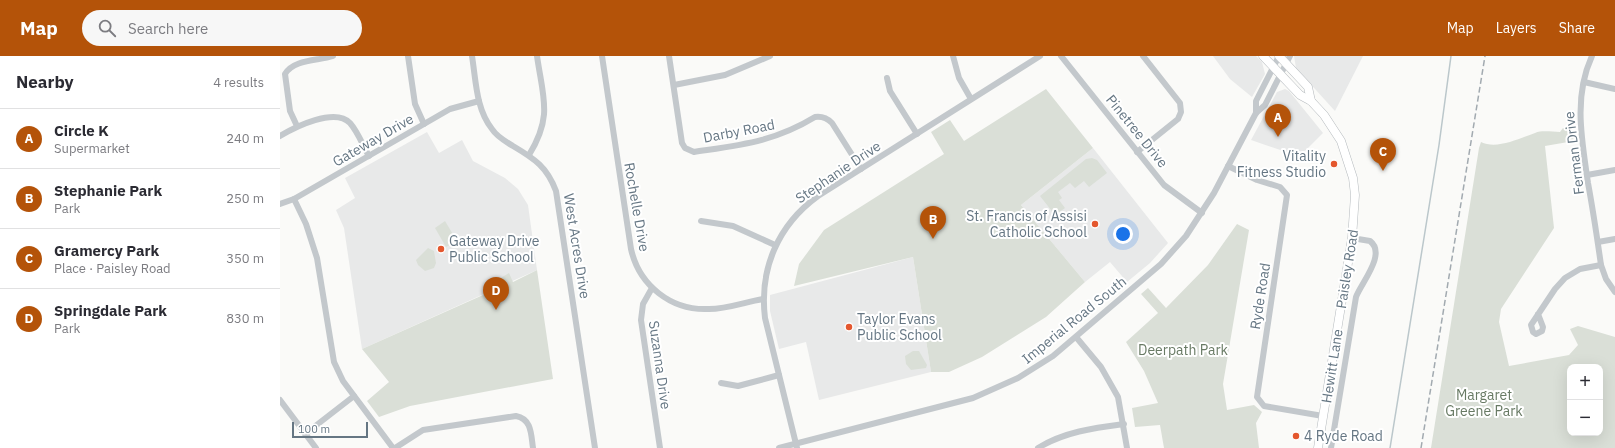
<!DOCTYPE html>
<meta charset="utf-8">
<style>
:root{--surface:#fff;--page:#f7f7f7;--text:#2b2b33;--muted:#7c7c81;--line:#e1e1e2;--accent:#b45309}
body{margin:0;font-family:"IBM Plex Sans",sans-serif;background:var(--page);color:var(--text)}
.controls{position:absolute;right:12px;bottom:12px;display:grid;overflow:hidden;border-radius:8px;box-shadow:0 4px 16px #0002}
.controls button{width:36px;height:36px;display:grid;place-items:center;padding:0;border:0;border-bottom:1px solid var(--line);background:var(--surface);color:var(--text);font:20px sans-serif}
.scale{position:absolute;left:12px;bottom:10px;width:76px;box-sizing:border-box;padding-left:4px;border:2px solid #657683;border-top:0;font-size:11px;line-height:14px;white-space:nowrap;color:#657683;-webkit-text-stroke:3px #fff;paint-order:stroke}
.you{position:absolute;left:843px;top:178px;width:14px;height:14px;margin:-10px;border:3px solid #fff;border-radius:50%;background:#1a73e8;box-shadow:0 0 0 6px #1a73e833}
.badge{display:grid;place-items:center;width:26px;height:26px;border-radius:50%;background:var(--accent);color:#fff;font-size:13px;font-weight:700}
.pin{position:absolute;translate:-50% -33px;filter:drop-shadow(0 1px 2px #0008)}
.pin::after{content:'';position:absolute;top:21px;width:14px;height:12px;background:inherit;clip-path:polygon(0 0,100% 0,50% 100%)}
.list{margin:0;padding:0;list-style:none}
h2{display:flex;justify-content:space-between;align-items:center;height:52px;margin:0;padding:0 16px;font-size:17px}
h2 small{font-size:13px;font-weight:400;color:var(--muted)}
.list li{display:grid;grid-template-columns:26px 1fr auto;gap:12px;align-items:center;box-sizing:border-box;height:60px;padding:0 16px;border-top:1px solid var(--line)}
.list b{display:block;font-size:15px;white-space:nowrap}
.list p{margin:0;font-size:13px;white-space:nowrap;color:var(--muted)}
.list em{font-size:13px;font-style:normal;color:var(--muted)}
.icon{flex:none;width:22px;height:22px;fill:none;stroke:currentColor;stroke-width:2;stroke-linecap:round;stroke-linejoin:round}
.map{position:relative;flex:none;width:1335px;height:392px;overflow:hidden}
header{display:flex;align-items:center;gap:24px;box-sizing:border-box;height:56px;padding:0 20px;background:var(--accent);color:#fff}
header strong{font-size:19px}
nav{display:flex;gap:22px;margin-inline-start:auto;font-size:14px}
.search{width:280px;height:36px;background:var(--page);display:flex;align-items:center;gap:10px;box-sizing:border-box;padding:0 14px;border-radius:22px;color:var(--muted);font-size:15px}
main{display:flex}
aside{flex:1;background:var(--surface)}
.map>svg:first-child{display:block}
.built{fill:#e8e9e9}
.green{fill:#dadfd7;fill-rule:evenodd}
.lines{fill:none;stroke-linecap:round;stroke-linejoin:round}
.stream{stroke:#bbc7cb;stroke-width:1.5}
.major-casing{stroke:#b5babe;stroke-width:9}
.minor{stroke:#c3c8cc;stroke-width:6}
.major{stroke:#fff;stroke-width:8}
.rail{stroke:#a2aab0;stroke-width:1.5;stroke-dasharray:6 3;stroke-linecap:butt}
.poi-dot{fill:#e4572e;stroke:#fff;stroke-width:1.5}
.labels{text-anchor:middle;stroke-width:4;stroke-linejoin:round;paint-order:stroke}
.street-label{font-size:14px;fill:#657683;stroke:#fff}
.poi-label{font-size:14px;fill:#657683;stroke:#fff;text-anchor:start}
.park-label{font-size:14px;fill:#687a64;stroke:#fff}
</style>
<header>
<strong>Map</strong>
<div class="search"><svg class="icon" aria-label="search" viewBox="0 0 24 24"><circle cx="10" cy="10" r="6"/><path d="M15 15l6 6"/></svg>Search here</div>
<nav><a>Map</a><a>Layers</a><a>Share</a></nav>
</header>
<main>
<aside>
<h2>Nearby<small>4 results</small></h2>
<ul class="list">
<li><span class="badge">A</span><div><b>Circle K</b><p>Supermarket</p></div><em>240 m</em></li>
<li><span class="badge">B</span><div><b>Stephanie Park</b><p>Park</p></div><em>250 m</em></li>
<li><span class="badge">C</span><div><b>Gramercy Park</b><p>Place · Paisley Road</p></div><em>350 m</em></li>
<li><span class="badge">D</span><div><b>Springdale Park</b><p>Park</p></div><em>830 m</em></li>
</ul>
</aside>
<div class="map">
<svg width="1335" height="392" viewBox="0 0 1335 392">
<rect width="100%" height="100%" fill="#fafaf8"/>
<g class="built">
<polygon points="933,0 976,0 982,6 985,18 972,41 950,23"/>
<polygon points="1014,0 1083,0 1055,55 1016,12"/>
<polygon points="1005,33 1009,35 1043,77 1018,102 1015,99 971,84 997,36"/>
<polygon points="147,76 159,97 182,84 193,105 225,122 238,133 248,149 257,214 82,293 64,172 56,154 75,142 65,122"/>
<polygon points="813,92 888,187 870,207 847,226 830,206 805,226 741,149"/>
<polygon points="633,201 651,316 539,344 526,286 499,293 490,255 490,239"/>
</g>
<g class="green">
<polygon points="766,33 813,92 741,149 805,226 766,261 702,301 669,316 651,316 633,201 514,230 519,208 544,174 664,98 651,76 670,64 684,85"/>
<path d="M1290,71L1294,85L1265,90L1274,172L1221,253L1219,266L1229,310L1289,299L1298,289L1290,273L1298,270L1335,281V392H1151L1199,92L1201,86C1217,94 1240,82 1255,77C1262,74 1272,76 1280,76L1283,72ZM1290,311H1320V377H1290Z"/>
<polygon points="812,102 817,104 827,117 809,131 804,125 795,132 790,127 778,136 782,142 779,144 785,152 775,159 760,140 806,103"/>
<polygon points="165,165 177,185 166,191 155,172"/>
<polygon points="957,168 969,174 943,328 947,354 974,349 982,356 976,367 979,392 884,392 880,369 855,371 852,352 878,347 864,315 846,286 878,257 861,238 868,232 886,252 928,209"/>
<polygon points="148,192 154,195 156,207 154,212 145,215 138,209 136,204"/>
<polygon points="257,214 273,323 130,350 99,361 87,345 109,326 82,293 203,239 211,228 229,217 233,226"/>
<polygon points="633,295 639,295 647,309 646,312 631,314 626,308 625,300"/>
</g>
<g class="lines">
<polyline class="stream" points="1110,392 1159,89 1171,0"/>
<g class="major-casing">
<g id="major">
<polyline points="983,0 1020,39 1031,45 1044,59 1061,85 1073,122 1075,139 1072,182 1038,392"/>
<polyline points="999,0 1028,31 1031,45"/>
</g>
</g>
<g class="minor">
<polyline points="128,0 135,48 144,68"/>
<path d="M192,0C196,25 196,53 212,73C217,81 225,85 233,90C255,103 267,111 276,135L315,392"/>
<path d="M322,0L351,193C359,229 391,255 429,253C447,253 465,246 483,243"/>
<path d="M389,0L402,87L405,92L414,96C460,89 494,86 535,61C542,60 547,62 552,67L581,113"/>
<polyline points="673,0 679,22 691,43"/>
<polyline points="781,0 884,129 922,157"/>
<path d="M1312,0C1293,41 1302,84 1308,127C1313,154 1317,181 1321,209L1326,223L1335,236"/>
<polyline points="607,22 610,35 637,78"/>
<polyline points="1304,26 1335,33"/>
<polyline points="394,29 445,19 490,0"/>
<polyline points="976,57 976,45 999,0"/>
<path d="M17,70L10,55L5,18C14,3 38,5 53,0"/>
<path d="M0,80C15,71 55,51 70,67C78,76 83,90 89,100"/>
<polyline points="857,96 898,63 901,56 900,47 863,0"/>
<path d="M249,99C273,60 263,42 257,0"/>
<polyline points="948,110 977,124 1000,131 1007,139 977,341 984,350 1043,360"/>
<polyline points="1307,119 1335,114"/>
<polyline points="14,143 26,168 37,202 54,306 63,325 113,392"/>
<polyline points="0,148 14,143 170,53 199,45"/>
<polyline points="421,165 453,170 495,189"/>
<polyline points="1318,186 1335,183"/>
<polyline points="372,232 363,248 361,264 380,392"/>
<polyline points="1258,258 1263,271 1262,275 1256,278 1253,276 1251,269 1275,233 1285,222 1300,213 1321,209"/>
<polyline points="796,281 821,311 838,341 847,392"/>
<polyline points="441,327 458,330 499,319"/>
<polyline points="0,344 36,392"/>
<polyline points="25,378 74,340"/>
<path d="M115,392L143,374L236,360C252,363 251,379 253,392"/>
<polyline points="499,392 693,342 738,322 773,300 881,208 906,180 934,137 976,57 985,49 1010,0"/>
<path d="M517,392L485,262C479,213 498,169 538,140L760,0"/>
<path d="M758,392C784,376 813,372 844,368"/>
<path d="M1051,392L1076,241C1081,227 1107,198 1090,185L1072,182"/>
</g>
<use href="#major" class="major"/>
<polyline class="rail" points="1141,392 1205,0"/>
</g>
<g class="poi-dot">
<circle cx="1054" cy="108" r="4"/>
<circle cx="815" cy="168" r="4"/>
<circle cx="161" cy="193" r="4"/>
<circle cx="569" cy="271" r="4"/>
<circle cx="1016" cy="380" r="4"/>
</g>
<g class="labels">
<g class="street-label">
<text transform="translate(459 75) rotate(-11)" y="5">Darby Road</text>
<text transform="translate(857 75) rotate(51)" y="5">Pinetree Drive</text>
<text transform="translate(93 84) rotate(-30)" y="5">Gateway Drive</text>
<text transform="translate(1294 97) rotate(-97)" y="5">Ferman Drive</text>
<text transform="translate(558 116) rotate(-34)" y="5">Stephanie Drive</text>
<text transform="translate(357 151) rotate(80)" y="5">Rochelle Drive</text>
<text transform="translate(297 190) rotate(81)" y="5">West Acres Drive</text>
<text transform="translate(1067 213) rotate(-81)" y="5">Paisley Road</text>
<text transform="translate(980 240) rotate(-81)" y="5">Ryde Road</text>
<text transform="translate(794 264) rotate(-39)" y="5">Imperial Road South</text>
<text transform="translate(380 309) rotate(82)" y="5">Suzanna Drive</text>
<text transform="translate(1052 310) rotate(-81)" y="5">Hewitt Lane</text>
</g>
<g class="poi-label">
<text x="1046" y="105" text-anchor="end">Vitality<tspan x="1046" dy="16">Fitness Studio</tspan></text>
<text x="807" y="165" text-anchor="end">St. Francis of Assisi<tspan x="807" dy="16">Catholic School</tspan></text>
<text x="169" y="190">Gateway Drive<tspan x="169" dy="16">Public School</tspan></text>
<text x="577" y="268">Taylor Evans<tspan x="577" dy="16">Public School</tspan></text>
<text x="1024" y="385">4 Ryde Road</text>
</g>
<g class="park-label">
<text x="903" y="299">Deerpath Park</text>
<text x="1204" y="344">Margaret<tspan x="1204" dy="16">Greene Park</tspan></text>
</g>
</g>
</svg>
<div class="controls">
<button>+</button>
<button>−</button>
</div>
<div class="scale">100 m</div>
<div class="you"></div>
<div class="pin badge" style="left:998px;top:81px">A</div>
<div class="pin badge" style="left:653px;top:183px">B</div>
<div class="pin badge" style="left:1103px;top:115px">C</div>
<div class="pin badge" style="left:216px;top:254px">D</div>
</div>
</main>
